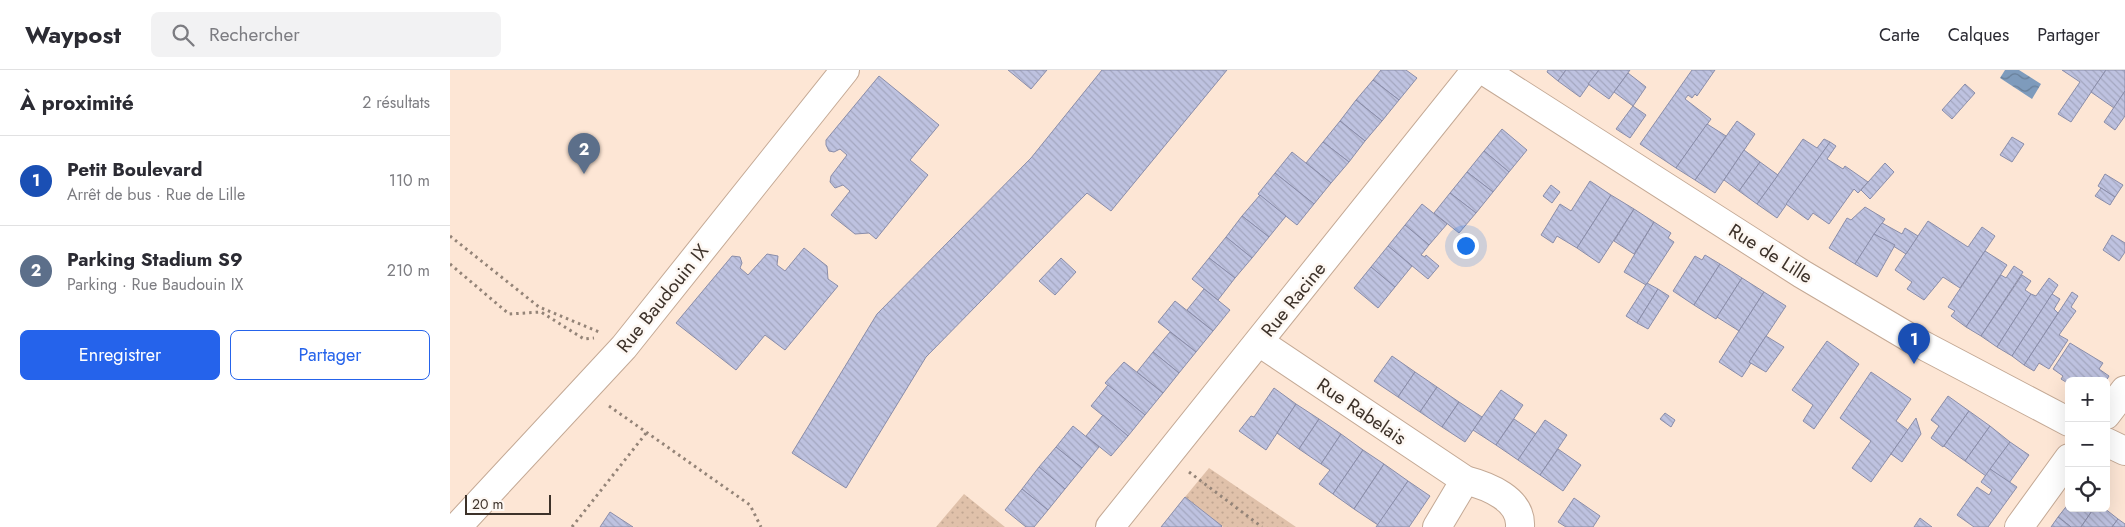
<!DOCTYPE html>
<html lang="fr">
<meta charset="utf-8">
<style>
:root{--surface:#fff;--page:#f2f2f3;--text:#2b2b33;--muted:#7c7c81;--line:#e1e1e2;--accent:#2563eb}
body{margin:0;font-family:Jost,sans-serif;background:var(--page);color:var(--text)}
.controls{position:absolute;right:15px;bottom:15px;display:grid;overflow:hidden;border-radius:8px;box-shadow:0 5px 20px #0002}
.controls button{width:45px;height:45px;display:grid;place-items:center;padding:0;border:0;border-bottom:1px solid var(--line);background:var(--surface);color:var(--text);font:25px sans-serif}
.scale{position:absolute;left:15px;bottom:12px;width:86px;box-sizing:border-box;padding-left:5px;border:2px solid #3d322a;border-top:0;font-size:14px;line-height:18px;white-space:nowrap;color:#3d322a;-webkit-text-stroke:4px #fdf7f2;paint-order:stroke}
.you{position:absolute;left:1015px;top:175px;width:18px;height:18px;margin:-12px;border:4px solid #fff;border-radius:50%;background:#1a73e8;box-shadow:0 0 0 8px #1a73e833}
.badge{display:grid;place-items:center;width:32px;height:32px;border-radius:50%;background:var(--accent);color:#fff;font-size:16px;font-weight:700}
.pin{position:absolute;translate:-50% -41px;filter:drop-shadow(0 1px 2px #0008)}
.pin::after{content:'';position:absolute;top:26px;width:18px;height:15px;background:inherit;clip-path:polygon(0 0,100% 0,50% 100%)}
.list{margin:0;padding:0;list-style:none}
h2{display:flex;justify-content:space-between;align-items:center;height:65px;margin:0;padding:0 20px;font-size:21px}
h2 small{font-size:16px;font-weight:400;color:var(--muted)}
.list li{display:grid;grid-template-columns:32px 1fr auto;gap:15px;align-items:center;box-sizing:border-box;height:90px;padding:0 20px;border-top:1px solid var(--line)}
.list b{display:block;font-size:19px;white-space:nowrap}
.list p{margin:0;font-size:16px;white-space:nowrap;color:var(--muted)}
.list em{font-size:16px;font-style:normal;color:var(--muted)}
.actions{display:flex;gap:10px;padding:15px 20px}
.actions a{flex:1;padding:11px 0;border:1px solid var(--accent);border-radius:8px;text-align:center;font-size:18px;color:var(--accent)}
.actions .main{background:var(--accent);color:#fff}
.icon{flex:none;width:28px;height:28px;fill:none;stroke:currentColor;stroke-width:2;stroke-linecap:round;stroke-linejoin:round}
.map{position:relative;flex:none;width:1675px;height:457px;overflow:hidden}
header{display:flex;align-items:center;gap:30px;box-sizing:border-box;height:70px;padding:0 25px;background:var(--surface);border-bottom:1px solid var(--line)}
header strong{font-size:24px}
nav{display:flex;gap:28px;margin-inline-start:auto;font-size:18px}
.search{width:350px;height:45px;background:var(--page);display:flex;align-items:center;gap:12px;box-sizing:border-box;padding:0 18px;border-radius:8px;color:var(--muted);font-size:19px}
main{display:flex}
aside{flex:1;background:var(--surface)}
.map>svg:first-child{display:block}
.grass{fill:url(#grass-dots)}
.water{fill:url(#water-waves)}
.building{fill:url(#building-back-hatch);stroke:#8a8da9}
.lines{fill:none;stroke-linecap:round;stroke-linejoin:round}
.minor-casing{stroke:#c4a995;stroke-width:30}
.path{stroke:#948478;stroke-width:3;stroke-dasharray:2.5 4;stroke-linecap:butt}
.minor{stroke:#fff;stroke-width:28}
.labels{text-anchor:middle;stroke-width:5;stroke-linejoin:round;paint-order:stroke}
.street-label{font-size:19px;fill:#3d322a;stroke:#fdf7f2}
</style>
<header>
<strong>Waypost</strong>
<div class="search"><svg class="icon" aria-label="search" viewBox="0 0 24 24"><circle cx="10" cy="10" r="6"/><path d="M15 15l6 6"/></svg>Rechercher</div>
<nav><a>Carte</a><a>Calques</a><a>Partager</a></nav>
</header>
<main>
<aside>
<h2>À proximité<small>2 résultats</small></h2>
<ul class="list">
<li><span class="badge" style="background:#1a4fb4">1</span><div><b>Petit Boulevard</b><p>Arrêt de bus · Rue de Lille</p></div><em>110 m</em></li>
<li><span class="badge" style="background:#5c6f8a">2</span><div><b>Parking Stadium S9</b><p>Parking · Rue Baudouin IX</p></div><em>210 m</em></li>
</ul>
<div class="actions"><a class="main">Enregistrer</a><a>Partager</a></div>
</aside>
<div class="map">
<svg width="1675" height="457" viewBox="0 0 1675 457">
<defs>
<pattern id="grass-dots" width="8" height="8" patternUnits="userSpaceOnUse" patternTransform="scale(1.25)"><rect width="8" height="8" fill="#e0c1aa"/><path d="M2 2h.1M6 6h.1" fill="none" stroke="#c1a692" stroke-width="1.8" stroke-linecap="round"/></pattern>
<pattern id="water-waves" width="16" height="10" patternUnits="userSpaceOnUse" patternTransform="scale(1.25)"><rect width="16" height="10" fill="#7e9bbc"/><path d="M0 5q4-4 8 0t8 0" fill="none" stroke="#687f99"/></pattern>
<pattern id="building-back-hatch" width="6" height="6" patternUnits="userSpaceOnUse" patternTransform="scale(1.25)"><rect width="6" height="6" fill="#bec2e0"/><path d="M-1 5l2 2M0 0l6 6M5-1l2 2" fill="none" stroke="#a4a7c0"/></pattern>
</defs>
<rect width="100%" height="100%" fill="#fde6d5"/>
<g class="grass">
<polygon points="759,398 846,457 773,457 735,427"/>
<polygon points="514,424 555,457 486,457"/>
</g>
<polygon class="water" points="1555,0 1569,0 1591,14 1582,29 1550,8"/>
<g class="building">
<polygon points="558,0 597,0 581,19"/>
<polygon points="652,0 777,0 661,141 637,123 476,287 396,418 342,383 427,244 581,88"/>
<polygon points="931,0 956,0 967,8 949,30 923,10"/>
<polygon points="1098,0 1116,0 1108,11 1097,2"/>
<polygon points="1116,0 1149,0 1130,27 1108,11"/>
<polygon points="1149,0 1180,0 1159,29 1138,14"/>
<polygon points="1242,0 1265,0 1247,26 1245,24 1242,28 1238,25 1235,29 1261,49 1226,98 1190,74"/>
<polygon points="1612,0 1656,0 1621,52 1608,44 1630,12"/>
<polygon points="1656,0 1675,0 1675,21 1664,38 1641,22"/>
<polygon points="1178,3 1196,17 1183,36 1164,22"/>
<polygon points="429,6 489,55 460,90 478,105 426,169 419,163 405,164 381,145 400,121 393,115 385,118 380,112 381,106 397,85 390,79 384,82 379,81 376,75 376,70"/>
<polygon points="923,10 949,30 932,51 906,30"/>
<polygon points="1515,14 1525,23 1502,49 1492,40"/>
<polygon points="1675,21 1675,46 1665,60 1654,52"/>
<polygon points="906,30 932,51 915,71 890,51"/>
<polygon points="1183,36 1196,45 1180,68 1166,59"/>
<polygon points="890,51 915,71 899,92 873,72"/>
<polygon points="1287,51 1305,64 1265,123 1245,110"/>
<polygon points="1257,54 1276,66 1245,110 1226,98"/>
<polygon points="1052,59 1077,80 1059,102 1034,81"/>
<polygon points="1562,67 1574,74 1562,92 1550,85"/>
<polygon points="1353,69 1367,78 1374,69 1380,72 1327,148 1307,134"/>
<polygon points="873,72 899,92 881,113 856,93"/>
<polygon points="1380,72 1386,76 1377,89 1393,99 1395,96 1418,112 1408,123 1404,119 1379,154 1363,143 1358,150 1336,134"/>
<polygon points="1294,80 1310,92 1289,121 1274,110"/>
<polygon points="1034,81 1059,102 1043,122 1017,102"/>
<polygon points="842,82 881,113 864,134 825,103"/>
<polygon points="1310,92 1328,105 1307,134 1289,121"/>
<polygon points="1435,93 1444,102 1420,129 1411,120"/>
<polygon points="1017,102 1043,122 1026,143 1000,123"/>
<polygon points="825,103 864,134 847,155 808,124"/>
<polygon points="1655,104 1673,115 1665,127 1648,116"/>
<polygon points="1140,111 1161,125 1127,178 1107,166 1103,173 1091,165 1110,134 1121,141"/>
<polygon points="1101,115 1110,122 1102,133 1093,126"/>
<polygon points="1651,118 1665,127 1660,135 1645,126"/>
<polygon points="1000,123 1026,143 1009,163 984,143"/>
<polygon points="810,125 836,146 819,167 792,146"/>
<polygon points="1161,125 1184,139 1149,193 1127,178"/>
<polygon points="972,134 997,154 979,175 955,155"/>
<polygon points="1415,137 1435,149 1405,194 1379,178 1397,148 1401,150"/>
<polygon points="1184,139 1204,152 1184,184 1164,171"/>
<polygon points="792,146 819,167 802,188 776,167"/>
<polygon points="1478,151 1518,177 1532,157 1545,166 1510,218 1493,207 1474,230 1457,219 1462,212 1445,200"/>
<polygon points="1204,152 1221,163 1218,168 1224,172 1196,215 1174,202"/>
<polygon points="1432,153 1452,164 1455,158 1468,166 1456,184 1424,164"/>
<polygon points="955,155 979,175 971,185 975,187 976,185 989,196 978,209 938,176"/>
<polygon points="1424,164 1445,175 1427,207 1405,194"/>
<polygon points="1662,165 1675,173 1675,182 1669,191 1653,180"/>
<polygon points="776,167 802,188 785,208 759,188"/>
<polygon points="938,176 962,196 945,217 921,197"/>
<polygon points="354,178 377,196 378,209 388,216 335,280 315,265 286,300 226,253 282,186 290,187 292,193 290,198 298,205 317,184 328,186 327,195 335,201"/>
<polygon points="1535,181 1557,195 1516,257 1501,246 1505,241 1498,237"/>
<polygon points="1255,185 1270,194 1244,235 1223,221 1245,186 1252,190"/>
<polygon points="611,188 626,202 605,225 589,211"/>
<polygon points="759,188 785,208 768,230 742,209"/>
<polygon points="1270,194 1292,208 1266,249 1244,235"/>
<polygon points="1564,196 1573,202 1531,266 1516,257 1551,205 1556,208"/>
<polygon points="921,197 945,217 928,238 904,218"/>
<polygon points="1572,205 1581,211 1575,220 1581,224 1547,277 1531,266"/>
<polygon points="1292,208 1314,222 1289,261 1267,247"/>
<polygon points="1599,208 1608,215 1562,286 1547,277 1581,224 1586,226"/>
<polygon points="1197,213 1208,219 1187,253 1176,246"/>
<polygon points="754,219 780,240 763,261 737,240"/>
<polygon points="1208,219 1219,226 1198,259 1187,253"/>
<polygon points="1314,222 1336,236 1299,292 1301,293 1292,307 1269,292"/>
<polygon points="1622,222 1628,226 1621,237 1626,241 1609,265 1618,270 1599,299 1589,293 1584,301 1574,295"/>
<polygon points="1602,224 1610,229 1604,239 1608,243 1574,295 1562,286"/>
<polygon points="725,231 763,261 746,282 708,252"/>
<polygon points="720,262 746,282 729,303 703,282"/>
<polygon points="1316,266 1334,277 1316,302 1299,292"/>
<polygon points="1377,271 1409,294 1364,359 1353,351 1363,335 1342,320"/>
<polygon points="1620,273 1653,293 1649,299 1659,306 1656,311 1619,311 1619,314 1611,309 1613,306 1603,299"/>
<polygon points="703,282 729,303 713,323 687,302"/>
<polygon points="942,286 965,302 948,327 924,311"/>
<polygon points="674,292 713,323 695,345 655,313"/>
<polygon points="965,302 987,317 970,342 948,327"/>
<polygon points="1421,302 1461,329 1446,351 1458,360 1421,412 1402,398 1421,371 1390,348"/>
<polygon points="658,315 695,345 678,366 641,336"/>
<polygon points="987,317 1009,332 992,357 970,342"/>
<polygon points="824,318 846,334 816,380 789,361 801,346 804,347"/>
<polygon points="1051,320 1073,335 1046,375 1023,360"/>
<polygon points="1498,326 1519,341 1493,377 1481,368 1489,356 1481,350"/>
<polygon points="1009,332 1032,347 1015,372 992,357"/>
<polygon points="846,334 869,349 849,379 827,363"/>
<polygon points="1519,341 1540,356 1515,391 1494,376"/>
<polygon points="1215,343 1225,350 1221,357 1210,349"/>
<polygon points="653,345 678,366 661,386 636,366"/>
<polygon points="1466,348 1471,364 1452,392 1441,384"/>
<polygon points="869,349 891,364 871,394 849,379"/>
<polygon points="1064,349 1086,364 1068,390 1046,375"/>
<polygon points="1095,350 1117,365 1090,405 1068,390"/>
<polygon points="623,356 649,377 632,398 606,377"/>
<polygon points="1540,356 1560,372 1536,406 1515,391"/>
<polygon points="891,364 913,380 883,424 869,414 880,400 871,394"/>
<polygon points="1560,372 1579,385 1559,413 1540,399"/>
<polygon points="606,377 632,398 615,419 589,397"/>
<polygon points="1108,379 1131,395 1113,421 1090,405"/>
<polygon points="913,380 934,394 904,439 883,424"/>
<polygon points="934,394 958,411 928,455 904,439"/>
<polygon points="589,397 615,419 598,440 572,419"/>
<polygon points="1540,399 1567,417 1538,457 1524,457 1507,445 1527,417 1539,425 1542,420 1531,412"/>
<polygon points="958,411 980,426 959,457 926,457"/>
<polygon points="572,419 598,440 584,457 576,457 555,440"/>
<polygon points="735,427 772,456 771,457 711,457"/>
<polygon points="1124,428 1150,446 1143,457 1116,457 1108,452"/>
<polygon points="1619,433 1619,438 1644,438 1631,457 1621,457 1608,447"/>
<polygon points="1644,438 1654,438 1668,449 1662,457 1631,457"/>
<polygon points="160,442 183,457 150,457"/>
<polygon points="1608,447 1621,457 1601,457"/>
<polygon points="1470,448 1482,457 1464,457"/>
<polygon points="1668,449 1675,454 1675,457 1662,457"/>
</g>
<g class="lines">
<g class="minor-casing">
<g id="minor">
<polyline points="1033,0 1352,204 1467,272 1619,352"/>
<path d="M809,272L1015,410C1038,416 1072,429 1070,457"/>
<polyline points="1656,345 1675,320"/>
<polyline points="1656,372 1675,381"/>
<polyline points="7,457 174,277 395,0"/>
<polyline points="660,457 1026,0"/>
<polyline points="987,457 1015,410"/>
<polyline points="1569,457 1619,388"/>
</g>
</g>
<g class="path">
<polyline points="0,166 89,237 149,262"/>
<polyline points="0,194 59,244 91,242 134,269 144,268"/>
<polyline points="159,336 300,435 311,457"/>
<polyline points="739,402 812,457"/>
<polyline points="122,457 197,362"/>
</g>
<use href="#minor" class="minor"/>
</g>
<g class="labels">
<g class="street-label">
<text transform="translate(1321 183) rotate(32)" y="7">Rue de Lille</text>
<text transform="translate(212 228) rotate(-51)" y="7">Rue Baudouin IX</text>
<text transform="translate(843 229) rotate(-51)" y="7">Rue Racine</text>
<text transform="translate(912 341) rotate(34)" y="7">Rue Rabelais</text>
</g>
</g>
</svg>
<div class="controls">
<button>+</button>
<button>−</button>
<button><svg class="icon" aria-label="locate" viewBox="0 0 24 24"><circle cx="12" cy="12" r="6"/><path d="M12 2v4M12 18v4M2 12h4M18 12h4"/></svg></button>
</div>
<div class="scale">20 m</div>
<div class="you"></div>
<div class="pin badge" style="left:1464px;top:294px;background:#1a4fb4">1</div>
<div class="pin badge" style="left:134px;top:104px;background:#5c6f8a">2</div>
</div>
</main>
